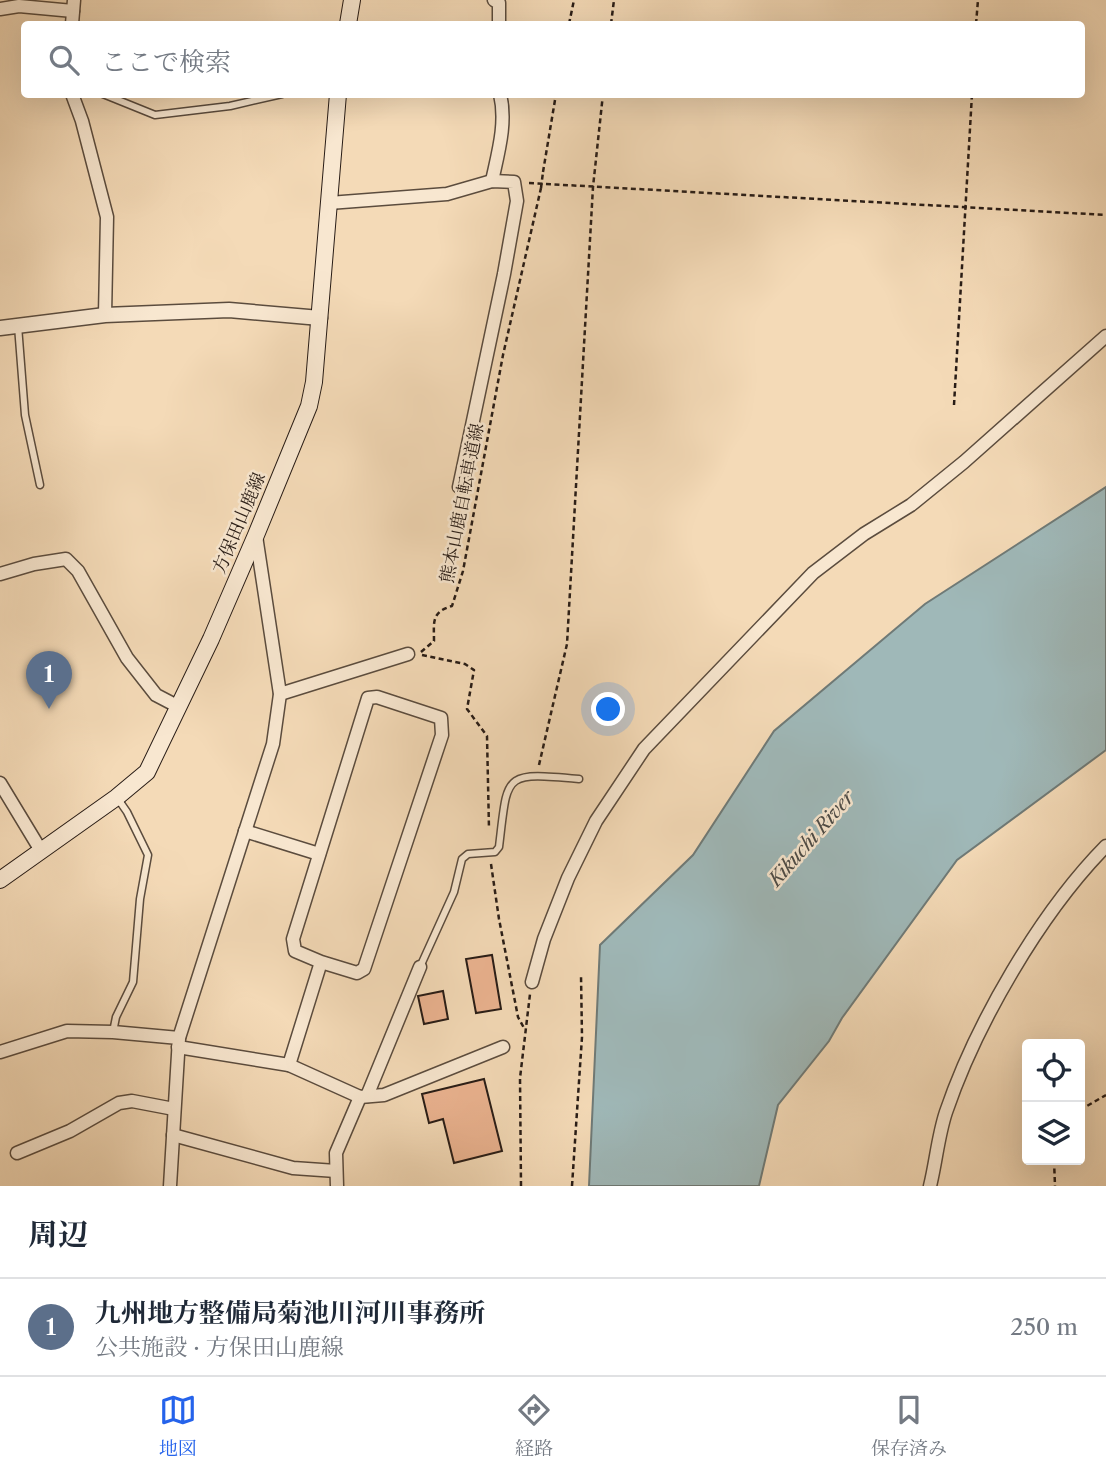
<!DOCTYPE html>
<html lang="ja">
<meta charset="utf-8">
<style>
:root{--surface:#fff;--page:#f6f6f7;--text:#1f2937;--muted:#747a83;--line:#e0e1e3;--accent:#2563eb}
body{margin:0;font-family:"Libre Caslon Text","Noto Serif JP",serif;background:var(--page);color:var(--text)}
.controls{position:absolute;right:21px;bottom:21px;display:grid;overflow:hidden;border-radius:7px;box-shadow:0 7px 28px #0002}
.controls button{width:63px;height:63px;display:grid;place-items:center;padding:0;border:0;border-bottom:2px solid var(--line);background:var(--surface);color:var(--text);font:35px sans-serif}
.you{position:absolute;left:609px;top:710px;width:24px;height:24px;margin:-18px;border:5px solid #fff;border-radius:50%;background:#1a73e8;box-shadow:0 0 0 10px #1a73e833}
.badge{display:grid;place-items:center;width:46px;height:46px;border-radius:50%;background:var(--accent);color:#fff;font-size:23px;font-weight:700}
.pin{position:absolute;translate:-50% -58px;filter:drop-shadow(0 2px 4px #0008)}
.pin::after{content:'';position:absolute;top:37px;width:24px;height:21px;background:inherit;clip-path:polygon(0 0,100% 0,50% 100%)}
.list{margin:0;padding:0;list-style:none}
h2{display:flex;justify-content:space-between;align-items:center;height:91px;margin:0;padding:0 28px;font-size:30px}
h2 small{font-size:23px;font-weight:400;color:var(--muted)}
.list li{display:grid;grid-template-columns:46px 1fr auto;gap:21px;align-items:center;box-sizing:border-box;height:98px;padding:0 28px;border-top:2px solid var(--line)}
.list b{display:block;font-size:26px;white-space:nowrap}
.list p{margin:0;font-size:23px;white-space:nowrap;color:var(--muted)}
.list em{font-size:23px;font-style:normal;color:var(--muted)}
.icon{flex:none;width:38px;height:38px;fill:none;stroke:currentColor;stroke-width:2;stroke-linecap:round;stroke-linejoin:round}
.map{position:relative;flex:none;width:1106px;height:1186px;overflow:hidden}
.search{position:absolute;background:var(--surface);box-shadow:0 7px 28px #0002;left:21px;right:21px;top:21px;height:77px;display:flex;align-items:center;gap:18px;box-sizing:border-box;padding:0 24px;border-radius:7px;color:var(--muted);font-size:26px}
.sheet{height:189px;background:var(--surface)}
nav{display:flex;justify-content:space-around;align-items:center;box-sizing:border-box;height:98px;border-top:2px solid var(--line);background:var(--surface);font-size:19px;color:var(--muted)}
nav a{display:grid;justify-items:center;gap:4px}
nav .on{color:var(--accent)}
.map>svg:first-child{display:block}
.water{fill:#9fb8b8;stroke:#6f7a77;stroke-width:2}
.building{fill:#ebb390;stroke:#281c16;stroke-width:2}
.lines{fill:none;stroke-linecap:round;stroke-linejoin:round}
.service-casing{stroke:#5b4c3e;stroke-width:9}
.minor-casing{stroke:#5b4c3e;stroke-width:15}
.tertiary-casing{stroke:#5b4c3e;stroke-width:17}
.secondary-casing{stroke:#281c16;stroke-width:18}
.path{stroke:#281c16;stroke-width:2.5;stroke-dasharray:5 3.5;stroke-linecap:butt}
.service{stroke:#f8e7d0;stroke-width:6}
.minor{stroke:#f8e7d0;stroke-width:12}
.tertiary{stroke:#f8e7d0;stroke-width:14}
.secondary{stroke:#f8e7d0;stroke-width:16}
.path-bridge{stroke:#281c16;stroke-width:2.5;stroke-dasharray:5 3.5;stroke-linecap:butt}
.labels{text-anchor:middle;stroke-width:5;stroke-linejoin:round;paint-order:stroke}
.street-label{font-size:18px;fill:#281c16;stroke:#f8e7d0}
.water-label{font-size:19px;font-style:italic;fill:#4c4b47;stroke:#f8e7d0}
</style>
<div class="map">
<svg width="1106" height="1186" viewBox="0 0 1106 1186">
<rect width="100%" height="100%" fill="#f4dab7"/>
<filter id="stains"><feTurbulence type="fractalNoise" baseFrequency=".00286" numOctaves="4"/><feColorMatrix values="0 0 0 0 .2 0 0 0 0 .09 0 0 0 0 .02 0 0 0 .5 -.17"/></filter>
<radialGradient id="worn" r=".72"><stop offset=".6" stop-color="#630" stop-opacity="0"/><stop offset="1" stop-color="#630" stop-opacity=".3"/></radialGradient>
<polygon class="water" points="1106,487 1106,750 957,860 842,1018 829,1041 778,1105 759,1186 589,1186 600,945 693,855 774,731 925,604"/>
<g class="building">
<polygon points="492,955 501,1009 476,1013 466,959"/>
<polygon points="443,991 448,1019 424,1024 418,996"/>
<polygon points="484,1079 502,1151 454,1163 443,1119 429,1123 422,1094"/>
</g>
<g class="lines">
<g class="service-casing">
<g id="service">
<polyline points="103,94 155,115 230,106 282,94"/>
<polyline points="18,326 25,415 40,485"/>
<path d="M420,967L454,892L462,859L468,854L495,852L499,847C508,773 502,772 579,779"/>
<polyline points="113,1032 116,1017 133,982 140,899 148,855 127,812 118,799"/>
</g>
</g>
<g class="minor-casing">
<g id="minor">
<polyline points="494,0 499,3 499,24"/>
<polyline points="0,9 19,6 73,11"/>
<polyline points="72,24 74,0"/>
<polyline points="72,94 82,121 107,217 105,315"/>
<path d="M492,181C498,153 507,123 500,94"/>
<polyline points="329,203 447,194 492,181 514,182 517,201 504,274 459,487"/>
<polyline points="0,574 34,564 66,559 78,571 127,658 156,695 179,707"/>
<polyline points="280,694 408,654"/>
<polyline points="0,783 40,849"/>
<polyline points="245,831 319,854"/>
<polyline points="532,982 544,939 568,878 596,821 644,749 813,573 864,534 911,505 964,462 1106,336"/>
<polyline points="178,1047 289,1065 360,1097 384,1095 503,1047"/>
<polyline points="0,1052 67,1031 113,1032 179,1038"/>
<polyline points="289,1065 321,962 295,951 293,939 368,698 377,697 441,718 442,735 364,969 357,973 321,962"/>
<polyline points="367,1096 420,967"/>
<polyline points="173,1135 293,1168 336,1171"/>
<polyline points="17,1153 70,1131 119,1103 132,1101 174,1109"/>
<polyline points="170,1186 179,1038 273,744 280,694 256,536"/>
<polyline points="337,1186 336,1153 360,1097"/>
<path d="M930,1186C936,1162 938,1136 946,1112C976,1024 1040,913 1106,846"/>
</g>
</g>
<g class="tertiary-casing">
<polyline id="tertiary" points="0,328 105,315 229,310 320,318"/>
</g>
<g class="secondary-casing">
<g id="secondary">
<polyline points="348,24 352,0"/>
<polyline points="0,880 117,797 147,772 211,639 256,535 309,406 314,382 338,94"/>
</g>
</g>
<g class="path">
<polyline points="569,24 574,0"/>
<polyline points="611,24 614,0"/>
<polyline points="976,24 978,0"/>
<polyline points="543,172 556,94"/>
<polyline points="529,183 1106,215"/>
<polyline points="954,405 972,94"/>
<path d="M421,652L434,641C434,622 431,612 452,606L463,571L503,355L541,188"/>
<polyline points="422,655 465,664 474,670 467,709 487,736 489,829"/>
<polyline points="539,765 567,644 593,187 603,94"/>
<polyline points="491,864 499,919 518,1017 524,1028"/>
<polyline points="1080,1110 1106,1095"/>
<polyline points="1054,1160 1055,1186"/>
<polyline points="521,1186 520,1078 530,994"/>
<polyline points="572,1186 582,1037 581,975"/>
</g>
<use href="#service" class="service"/>
<use href="#minor" class="minor"/>
<use href="#tertiary" class="tertiary"/>
<use href="#secondary" class="secondary"/>
<polyline class="path-bridge" points="541,188 543,172"/>
</g>
<g class="labels">
<g class="street-label">
<text transform="translate(462 503) rotate(-79)" y="6">熊本山鹿自転車道線</text>
<text transform="translate(239 523) rotate(-67)" y="6">方保田山鹿線</text>
</g>
<g class="water-label">
<text transform="translate(811 838) rotate(-49)" y="7">Kikuchi River</text>
</g>
</g>
<rect width="100%" height="100%" filter="url(#stains)"/>
<rect width="100%" height="100%" fill="url(#worn)"/>
</svg>
<div class="controls">
<button><svg class="icon" aria-label="locate" viewBox="0 0 24 24"><circle cx="12" cy="12" r="6"/><path d="M12 2v4M12 18v4M2 12h4M18 12h4"/></svg></button>
<button><svg class="icon" aria-label="layers" viewBox="0 0 24 24"><path d="M12 4l9 5-9 5-9-5zM3 14l9 5 9-5"/></svg></button>
</div>
<div class="you"></div>
<div class="pin badge" style="left:49px;top:709px;background:#5c6f8a">1</div>
<div class="search"><svg class="icon" aria-label="search" viewBox="0 0 24 24"><circle cx="10" cy="10" r="6"/><path d="M15 15l6 6"/></svg>ここで検索</div>
</div>
<section class="sheet">
<h2>周辺<small></small></h2>
<ul class="list">
<li><span class="badge" style="background:#5c6f8a">1</span><div><b>九州地方整備局菊池川河川事務所</b><p>公共施設 · 方保田山鹿線</p></div><em>250 m</em></li>
</ul>
</section>
<nav>
<a class="on"><svg class="icon" aria-label="map" viewBox="0 0 24 24"><path d="M3 6l6-2 6 2 6-2v14l-6 2-6-2-6 2zM9 4v14M15 6v14"/></svg>地図</a>
<a><svg class="icon" aria-label="directions" viewBox="0 0 24 24"><path d="M12 3l9 9-9 9-9-9zM9 14v-3h6M13 9l2 2-2 2"/></svg>経路</a>
<a><svg class="icon" aria-label="saved" viewBox="0 0 24 24"><path d="M7 4h10v16l-5-4-5 4z"/></svg>保存済み</a>
</nav>
